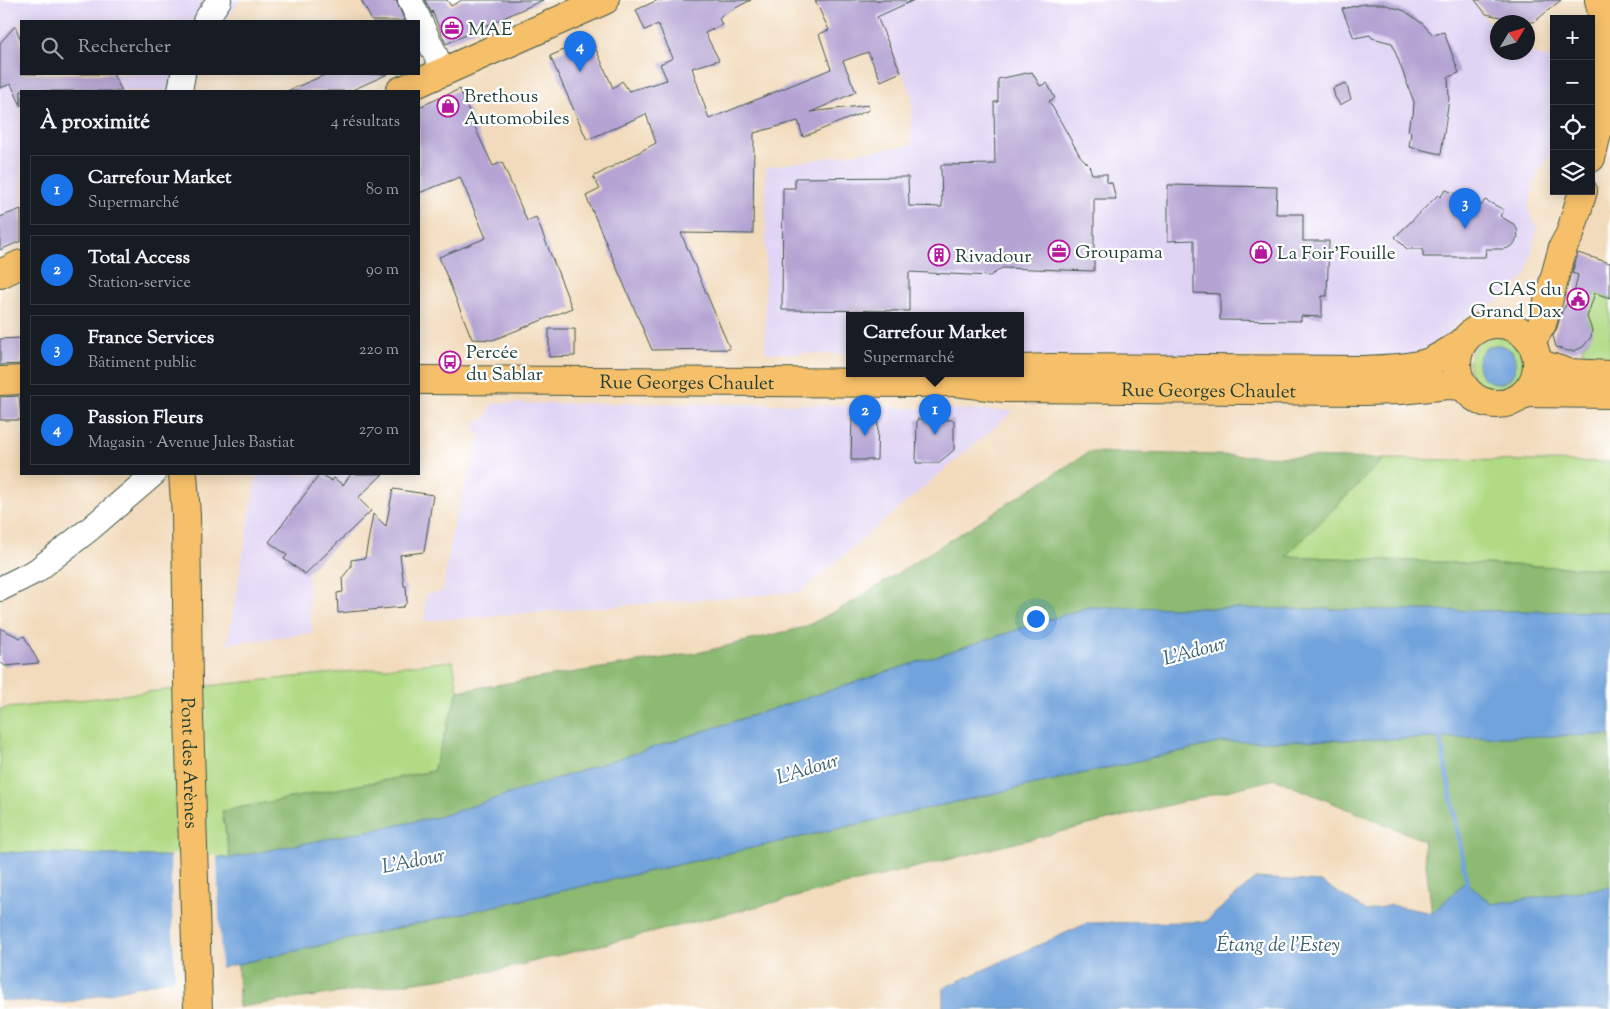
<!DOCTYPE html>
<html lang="fr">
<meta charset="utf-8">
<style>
:root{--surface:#171b24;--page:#242831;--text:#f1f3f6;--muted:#9ea1a6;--line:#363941;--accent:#1a73e8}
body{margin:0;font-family:"Sorts Mill Goudy",serif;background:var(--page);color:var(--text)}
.controls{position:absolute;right:15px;top:15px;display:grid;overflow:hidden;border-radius:0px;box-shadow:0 2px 12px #0003}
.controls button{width:45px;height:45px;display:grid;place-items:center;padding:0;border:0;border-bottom:1px solid var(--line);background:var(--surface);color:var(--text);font:25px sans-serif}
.compass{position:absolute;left:1490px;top:15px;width:45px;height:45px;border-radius:50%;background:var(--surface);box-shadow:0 2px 12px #0003;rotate:52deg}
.you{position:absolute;left:1035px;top:618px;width:18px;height:18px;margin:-12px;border:4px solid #fff;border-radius:50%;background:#1a73e8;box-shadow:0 0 0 8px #1a73e833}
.badge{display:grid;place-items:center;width:32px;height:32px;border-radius:50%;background:var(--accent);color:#fff;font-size:16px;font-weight:700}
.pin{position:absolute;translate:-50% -41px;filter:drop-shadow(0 1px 2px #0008)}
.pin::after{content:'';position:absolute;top:26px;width:18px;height:15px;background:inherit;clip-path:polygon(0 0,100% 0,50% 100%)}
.popup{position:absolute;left:846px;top:312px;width:178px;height:65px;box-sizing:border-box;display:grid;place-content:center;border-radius:0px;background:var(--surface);filter:drop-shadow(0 1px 4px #0005);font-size:16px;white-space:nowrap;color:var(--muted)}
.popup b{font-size:19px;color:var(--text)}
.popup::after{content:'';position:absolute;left:50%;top:100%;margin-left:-10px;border:10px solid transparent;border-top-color:var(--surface)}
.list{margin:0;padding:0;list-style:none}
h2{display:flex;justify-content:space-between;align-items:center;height:65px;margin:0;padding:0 20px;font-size:21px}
h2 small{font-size:16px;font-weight:400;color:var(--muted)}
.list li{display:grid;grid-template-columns:32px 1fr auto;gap:15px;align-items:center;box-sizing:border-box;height:70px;margin:0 10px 10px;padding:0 10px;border:1px solid var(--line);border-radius:0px}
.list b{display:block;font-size:19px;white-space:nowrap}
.list p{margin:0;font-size:16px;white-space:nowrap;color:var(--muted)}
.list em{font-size:16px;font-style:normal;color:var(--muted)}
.icon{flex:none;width:28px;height:28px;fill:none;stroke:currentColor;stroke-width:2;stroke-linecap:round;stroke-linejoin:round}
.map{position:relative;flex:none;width:1610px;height:1009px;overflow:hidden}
.search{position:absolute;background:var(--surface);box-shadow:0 2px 12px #0003;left:20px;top:20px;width:400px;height:55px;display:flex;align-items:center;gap:12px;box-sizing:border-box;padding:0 18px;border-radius:0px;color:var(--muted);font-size:19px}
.panel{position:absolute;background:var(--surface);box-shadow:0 2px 12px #0003;left:20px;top:90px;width:400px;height:385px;border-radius:0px}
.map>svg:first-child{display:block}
.built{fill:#e0d4f4}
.green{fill:#b1da84;stroke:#688c5c;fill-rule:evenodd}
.forest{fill:#8cba72;stroke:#567c53}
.water{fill:#71a3dc;stroke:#487088}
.pier{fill:#f2dbbc}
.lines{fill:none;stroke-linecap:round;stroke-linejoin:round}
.stream{stroke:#71a3dc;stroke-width:5}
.building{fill:#b4a3d3}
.minor-casing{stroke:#3f5548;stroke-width:26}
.major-casing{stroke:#3f5548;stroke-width:30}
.minor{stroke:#fff;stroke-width:24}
.major{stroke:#f6c06b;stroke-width:28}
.labels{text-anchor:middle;stroke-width:4.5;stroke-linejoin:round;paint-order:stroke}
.poi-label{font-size:19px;fill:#1f3d34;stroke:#fff;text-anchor:start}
.street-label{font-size:19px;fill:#1f3d34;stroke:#fff}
.water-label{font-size:20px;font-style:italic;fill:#3c616f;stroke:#fff}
</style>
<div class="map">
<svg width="1610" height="1009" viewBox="0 0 1610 1009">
<rect width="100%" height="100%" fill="#fff"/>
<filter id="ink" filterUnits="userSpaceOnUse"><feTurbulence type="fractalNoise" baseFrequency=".02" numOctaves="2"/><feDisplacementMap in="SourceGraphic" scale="10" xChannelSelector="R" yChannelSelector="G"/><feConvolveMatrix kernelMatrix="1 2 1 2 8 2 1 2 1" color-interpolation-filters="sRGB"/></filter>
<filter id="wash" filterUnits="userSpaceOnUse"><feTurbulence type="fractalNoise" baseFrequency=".0096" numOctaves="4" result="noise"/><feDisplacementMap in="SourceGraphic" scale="20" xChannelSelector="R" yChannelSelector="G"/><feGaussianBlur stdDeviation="1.12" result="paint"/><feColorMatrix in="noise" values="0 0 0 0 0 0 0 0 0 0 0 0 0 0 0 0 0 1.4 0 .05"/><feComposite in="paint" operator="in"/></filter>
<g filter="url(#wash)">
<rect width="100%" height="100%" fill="#f2dbbc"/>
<g class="built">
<polygon points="0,0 241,0 225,21 21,21 21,74 200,74 196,84 196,91 21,91 21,243 0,253"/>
<polygon points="870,0 1469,0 1474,2 1497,35 1498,52 1528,52 1554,60 1554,137 1549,157 1538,171 1528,209 1537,228 1527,273 1518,285 1494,304 1475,311 1455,325 1443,340 1410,357 1020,356 1020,316 850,316 850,354 765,353 766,167 911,145 912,95"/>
<polygon points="492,403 792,404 1014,411 800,592 424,621 426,594 442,592 455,517 481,434 473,430 478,419 484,421"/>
<polygon points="257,474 383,474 358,498 371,511 309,570 308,584 312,633 227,644"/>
</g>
<g class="green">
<path d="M1595,293L1610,298V360L1583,358V347C1594,337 1594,326 1584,315L1591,304Z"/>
<path d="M1494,335C1512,336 1531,349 1526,370C1523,380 1517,389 1506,392C1470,403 1450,348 1494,335ZM1495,345C1502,345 1507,347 1513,352L1512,377L1507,382L1500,384L1483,351L1488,347Z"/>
<polygon points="1384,459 1610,462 1610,569 1285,556"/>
<polygon points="453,661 458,691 433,771 222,811 230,858 0,852 0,709 157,691"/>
</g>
<g class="forest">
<polygon points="1089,452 1384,459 1286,556 1610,569 1610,612 1088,607 438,817 230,858 222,811 433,771 458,691 702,652 805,627 849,604"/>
<polygon points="1610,735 1610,887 1491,904 1466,882 1432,913 1423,840 1275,779 499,970 239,1007 238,964 1222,742"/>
</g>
<g class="water">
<circle cx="1497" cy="364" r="19"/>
<polygon points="1088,607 1610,612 1610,735 1222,742 65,1003 0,1000 0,852 230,858 438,817"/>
<polygon points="1256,878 1321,882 1367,911 1391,905 1432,913 1466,881 1491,904 1610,887 1610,1009 943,1009 943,988 1088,923 1205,922"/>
</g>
<polygon class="pier" points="170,854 217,855 221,970 175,980"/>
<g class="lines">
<polyline class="stream" points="1439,732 1468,888"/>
</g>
<g id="blocks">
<g class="building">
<polygon points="361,0 396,0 405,21 372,21"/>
<polygon points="425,0 447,0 451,6 462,0 543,0 446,44 432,11 432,14"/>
<polygon points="658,0 751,0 722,15 719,18 722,25 705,33 719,60 692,68 709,119 831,69 819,34 829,30 815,0 914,0 877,17 901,72 881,81 868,52 843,61 856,92 811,112 868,105 869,110 803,137 798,121 754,133 753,234 681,233 730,349 652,350 586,196 600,189 593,177 656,143 646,114 587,140 550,56 591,38 613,88 622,81 629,91 667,80 660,64 673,58 667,45 658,24 645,30 636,10"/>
<polygon points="1475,0 1561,0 1534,22 1518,22 1516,20 1486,14"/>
<polygon points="1364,4 1383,4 1405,11 1423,24 1433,35 1444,32 1459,73 1448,77 1449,99 1441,154 1409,147 1411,132 1408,131 1410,118 1413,116 1414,102 1392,43 1372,38 1370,35 1354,38 1342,9"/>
<polygon points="15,26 21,40 21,74 113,74 122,91 21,91 21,106 11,84 0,88 0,43"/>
<polygon points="1032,72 1040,86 1047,83 1055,98 1049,101 1080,156 1089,165 1092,174 1107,174 1107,182 1112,183 1116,199 1094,199 1094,271 1002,268 990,276 909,272 909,311 782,310 783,188 795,188 795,178 908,177 909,206 942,207 941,165 995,164 994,102 998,102 998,79"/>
<polygon points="327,74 388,74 350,91 287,91"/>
<polygon points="1346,83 1351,99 1340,105 1335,97 1333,88"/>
<polygon points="460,89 477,132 493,166 502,162 527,221 536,217 572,308 493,340 472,339 439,257 486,238 460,177 419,193 419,107"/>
<polygon points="1168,185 1277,187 1276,214 1303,214 1303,241 1329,241 1327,296 1322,296 1322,317 1301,316 1301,321 1220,320 1220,294 1194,293 1194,240 1168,241"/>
<polygon points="1446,190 1471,200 1481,206 1485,200 1504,210 1500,216 1515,225 1517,229 1518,237 1514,244 1508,248 1503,249 1486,249 1485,257 1423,257 1423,249 1407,249 1395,237 1438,195 1440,197"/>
<polygon points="21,209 21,241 0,250 0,217"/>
<polygon points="1578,253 1610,263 1610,298 1595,293 1587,317 1592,330 1591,337 1583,347 1574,351 1568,351 1556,347 1553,336 1557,328 1562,311 1574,293 1578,275 1572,273"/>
<polygon points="549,329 575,329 575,356 549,357"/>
<polygon points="21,338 21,364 0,365 0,339"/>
<polygon points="19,396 21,420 0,420 0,397"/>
<polygon points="852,416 878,416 877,460 851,460"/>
<polygon points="917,419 954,420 954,450 938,463 916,463"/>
<polygon points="320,474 332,481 334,478 343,485 351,474 383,474 358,498 371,511 305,574 284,559 287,555 269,542"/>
<polygon points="393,489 433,495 424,552 400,555 404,586 406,586 407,602 403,607 338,613 337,593 343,592 342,578 351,567 351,560 365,558 373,514 386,526"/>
<polygon points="0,628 20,638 24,636 39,663 5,666 0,662"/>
</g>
</g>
</g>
<g filter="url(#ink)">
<use href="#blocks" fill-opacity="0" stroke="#3f5548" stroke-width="1"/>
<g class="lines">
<g class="minor-casing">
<g id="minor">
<polyline points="410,0 443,71"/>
<polyline points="205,21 219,0"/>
<polyline points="180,91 183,74"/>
<polyline points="0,589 36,571 91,528 154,474"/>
</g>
</g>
<g class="major-casing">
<g id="major">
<polyline points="400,91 605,0"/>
<path d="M1591,94C1599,63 1608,32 1599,0"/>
<polyline points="1591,158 1610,81"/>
<polyline points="0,274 21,264"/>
<circle cx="1497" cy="364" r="40"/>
<polyline points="1531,342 1542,324 1563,247 1570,234 1583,191"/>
<polyline points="1538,363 1569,373 1610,375"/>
<path d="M1020,369L1052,368L1363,370C1382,369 1411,369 1429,362C1441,357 1451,350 1462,343"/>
<path id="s1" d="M419,380L915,383L955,382L1005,388L1364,391L1401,390L1448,385L1463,386"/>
<polyline points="0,381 21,380"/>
<polyline points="1526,393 1610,394"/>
<path id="s2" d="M183,474L186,515L188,684L198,1009"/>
</g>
</g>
<use href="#minor" class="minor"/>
<use href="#major" class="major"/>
</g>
</g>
<defs>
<g id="office-ring" transform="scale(1.125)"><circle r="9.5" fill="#fff" stroke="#b5179e" stroke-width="1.5"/><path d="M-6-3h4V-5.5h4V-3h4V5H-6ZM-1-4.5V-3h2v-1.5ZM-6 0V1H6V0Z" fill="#b5179e"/></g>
<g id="shop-ring" transform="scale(1.125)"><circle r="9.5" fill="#fff" stroke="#b5179e" stroke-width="1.5"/><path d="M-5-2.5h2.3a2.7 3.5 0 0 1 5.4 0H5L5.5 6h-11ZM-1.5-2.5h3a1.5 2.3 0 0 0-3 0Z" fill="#b5179e"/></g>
<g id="building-ring" transform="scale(1.125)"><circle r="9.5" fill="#fff" stroke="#b5179e" stroke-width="1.5"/><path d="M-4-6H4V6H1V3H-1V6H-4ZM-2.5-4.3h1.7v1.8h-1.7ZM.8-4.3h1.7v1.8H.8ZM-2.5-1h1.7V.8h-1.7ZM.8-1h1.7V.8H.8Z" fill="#b5179e"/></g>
<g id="civic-ring" transform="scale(1.125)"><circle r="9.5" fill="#fff" stroke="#b5179e" stroke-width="1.5"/><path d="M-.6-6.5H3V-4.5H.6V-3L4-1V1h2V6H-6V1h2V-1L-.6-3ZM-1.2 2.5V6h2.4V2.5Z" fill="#b5179e"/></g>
<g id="bus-ring" transform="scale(1.125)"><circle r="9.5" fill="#fff" stroke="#b5179e" stroke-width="1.5"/><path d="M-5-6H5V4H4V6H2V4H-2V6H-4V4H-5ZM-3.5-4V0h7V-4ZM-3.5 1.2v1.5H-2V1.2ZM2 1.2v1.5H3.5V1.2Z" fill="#b5179e"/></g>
</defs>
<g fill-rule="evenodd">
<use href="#office-ring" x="452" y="28"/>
<use href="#shop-ring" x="448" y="106"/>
<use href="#office-ring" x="1059" y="251"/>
<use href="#shop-ring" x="1261" y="252"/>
<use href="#building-ring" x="939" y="255"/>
<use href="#civic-ring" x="1578" y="299"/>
<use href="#bus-ring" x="450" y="362"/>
</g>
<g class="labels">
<g class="poi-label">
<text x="468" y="35">MAE</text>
<text x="464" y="102">Brethous<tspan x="464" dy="22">Automobiles</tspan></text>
<text x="1075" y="258">Groupama</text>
<text x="1277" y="259">La Foir'Fouille</text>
<text x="955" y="262">Rivadour</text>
<text x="1562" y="295" text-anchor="end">CIAS du<tspan x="1562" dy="22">Grand Dax</tspan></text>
<text x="466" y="358">Percée<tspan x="466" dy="22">du Sablar</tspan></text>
</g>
<g class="street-label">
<text dy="7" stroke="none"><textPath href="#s1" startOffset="268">Rue Georges Chaulet</textPath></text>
<text dy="7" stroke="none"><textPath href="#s1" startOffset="790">Rue Georges Chaulet</textPath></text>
<text dy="7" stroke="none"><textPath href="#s2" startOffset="289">Pont des Arènes</textPath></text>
</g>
<g class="water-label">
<text transform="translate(1194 650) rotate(-15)" y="7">L'Adour</text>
<text transform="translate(807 768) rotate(-17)" y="7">L'Adour</text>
<text transform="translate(413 860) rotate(-11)" y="7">L'Adour</text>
<text x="1278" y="951">Étang de l'Estey</text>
</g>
</g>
</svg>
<div class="controls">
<button>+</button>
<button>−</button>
<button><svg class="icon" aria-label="locate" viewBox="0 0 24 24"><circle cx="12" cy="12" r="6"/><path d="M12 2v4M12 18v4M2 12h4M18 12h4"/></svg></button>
<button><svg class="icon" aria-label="layers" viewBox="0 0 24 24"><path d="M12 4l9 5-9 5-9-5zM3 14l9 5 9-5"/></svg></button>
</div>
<svg class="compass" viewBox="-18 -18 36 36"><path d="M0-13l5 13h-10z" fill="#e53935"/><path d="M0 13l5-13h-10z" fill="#9ea1a6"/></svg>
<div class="you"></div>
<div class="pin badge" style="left:935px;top:435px">1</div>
<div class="popup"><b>Carrefour Market</b>Supermarché</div>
<div class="pin badge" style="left:865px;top:436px">2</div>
<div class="pin badge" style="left:1465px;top:229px">3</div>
<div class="pin badge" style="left:580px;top:72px">4</div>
<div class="search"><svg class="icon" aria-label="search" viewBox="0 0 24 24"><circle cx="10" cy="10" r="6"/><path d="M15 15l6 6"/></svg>Rechercher</div>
<section class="panel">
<h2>À proximité<small>4 résultats</small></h2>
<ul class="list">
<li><span class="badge">1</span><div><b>Carrefour Market</b><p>Supermarché</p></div><em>80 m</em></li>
<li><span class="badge">2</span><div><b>Total Access</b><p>Station-service</p></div><em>90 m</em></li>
<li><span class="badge">3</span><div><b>France Services</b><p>Bâtiment public</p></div><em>220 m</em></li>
<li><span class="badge">4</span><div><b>Passion Fleurs</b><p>Magasin · Avenue Jules Bastiat</p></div><em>270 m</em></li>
</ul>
</section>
</div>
